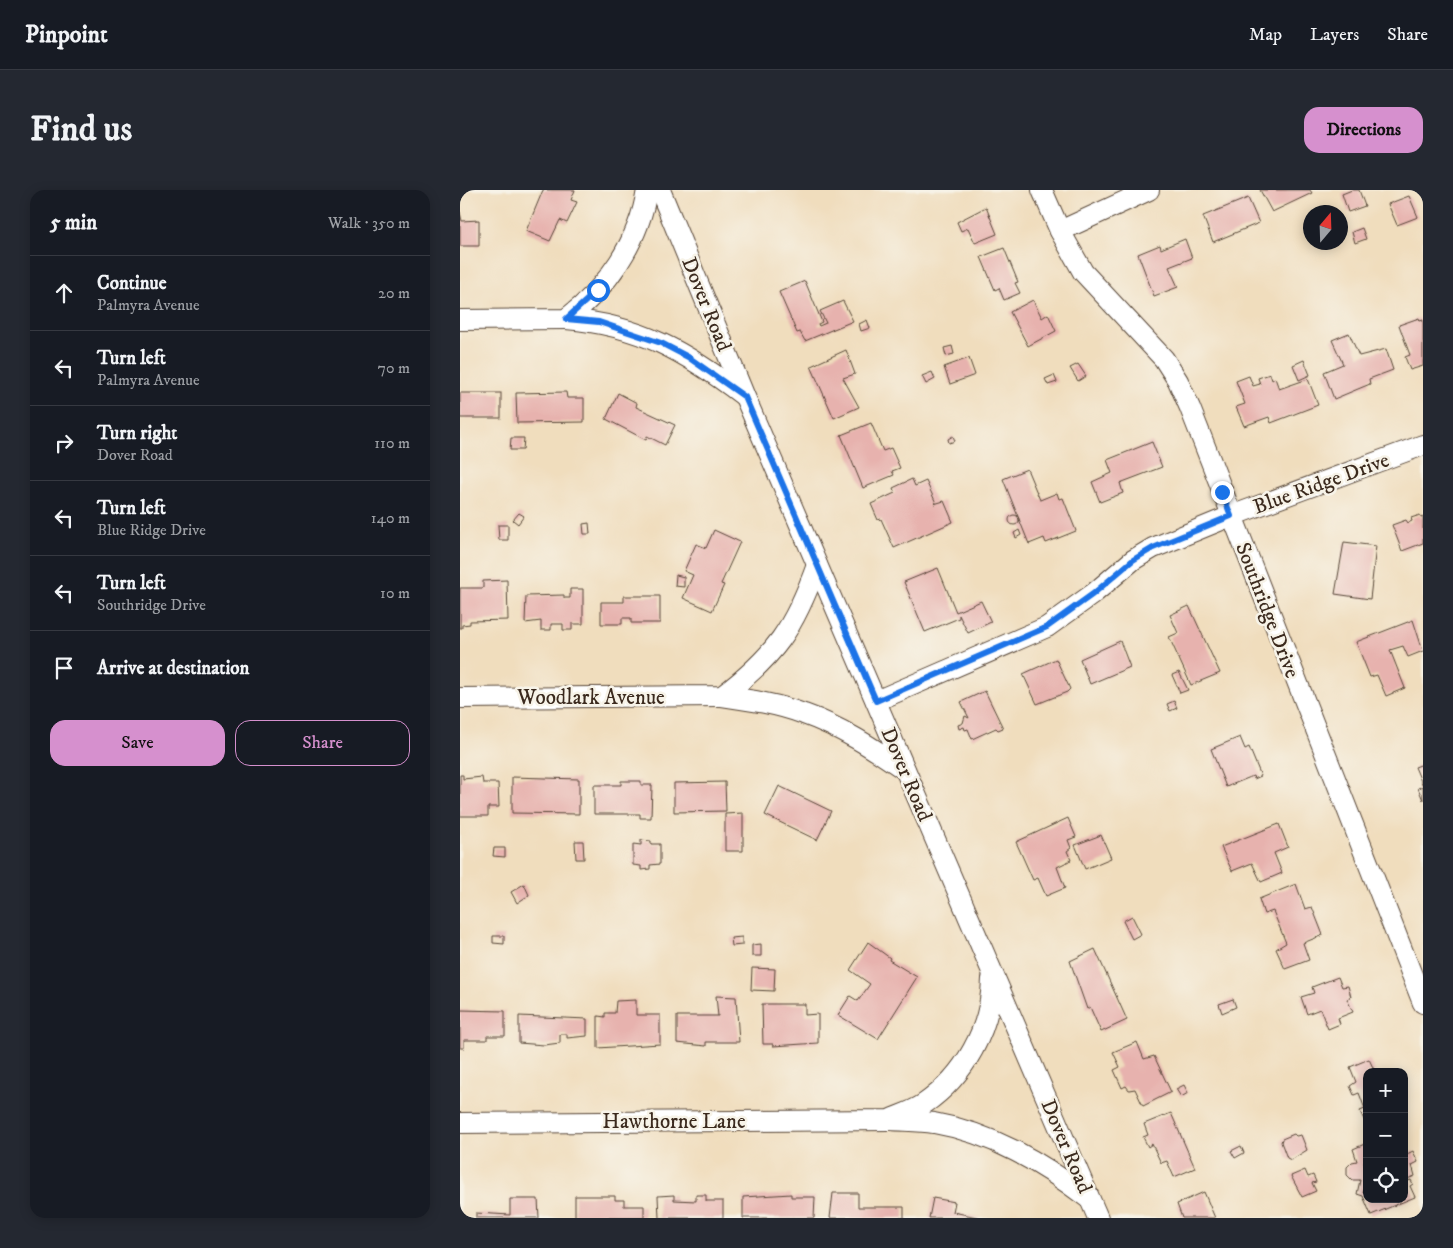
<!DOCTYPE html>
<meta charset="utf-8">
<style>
:root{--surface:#171b24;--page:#242831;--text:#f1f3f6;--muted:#9ea1a6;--line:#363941;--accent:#d690ce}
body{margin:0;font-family:"IM FELL DW Pica",serif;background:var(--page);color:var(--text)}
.controls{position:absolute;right:15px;bottom:15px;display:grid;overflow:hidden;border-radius:10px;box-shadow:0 2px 12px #0003}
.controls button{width:45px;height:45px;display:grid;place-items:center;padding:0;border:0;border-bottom:1px solid var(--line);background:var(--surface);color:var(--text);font:25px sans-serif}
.compass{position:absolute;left:843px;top:15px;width:45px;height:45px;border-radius:50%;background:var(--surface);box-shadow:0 2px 12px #0003;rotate:19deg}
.stop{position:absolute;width:15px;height:15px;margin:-11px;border:4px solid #1a73e8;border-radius:50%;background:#fff}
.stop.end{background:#1a73e8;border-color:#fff;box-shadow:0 1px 5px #0008}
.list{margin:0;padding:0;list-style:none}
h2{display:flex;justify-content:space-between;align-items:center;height:65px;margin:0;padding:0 20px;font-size:21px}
h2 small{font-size:16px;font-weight:400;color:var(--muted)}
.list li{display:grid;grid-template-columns:32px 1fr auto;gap:15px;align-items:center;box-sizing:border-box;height:75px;padding:0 20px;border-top:1px solid var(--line)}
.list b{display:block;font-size:19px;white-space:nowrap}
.list p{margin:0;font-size:16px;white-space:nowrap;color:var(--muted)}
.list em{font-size:16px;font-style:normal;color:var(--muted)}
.actions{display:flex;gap:10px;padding:15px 20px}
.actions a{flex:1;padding:11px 0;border:1px solid var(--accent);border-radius:15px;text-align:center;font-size:18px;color:var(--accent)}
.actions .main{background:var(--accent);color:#111}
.icon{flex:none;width:28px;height:28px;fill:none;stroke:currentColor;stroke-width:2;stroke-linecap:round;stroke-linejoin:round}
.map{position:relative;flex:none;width:963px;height:1028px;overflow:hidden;border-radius:15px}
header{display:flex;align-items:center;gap:30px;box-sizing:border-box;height:70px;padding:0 25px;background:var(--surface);border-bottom:1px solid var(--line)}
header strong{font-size:24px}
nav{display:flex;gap:28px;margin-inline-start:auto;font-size:18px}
.intro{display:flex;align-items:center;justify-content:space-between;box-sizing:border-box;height:120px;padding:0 30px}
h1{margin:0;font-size:35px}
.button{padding:12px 22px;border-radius:15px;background:var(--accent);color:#111;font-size:18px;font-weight:700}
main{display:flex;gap:30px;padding:0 30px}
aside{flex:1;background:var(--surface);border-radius:15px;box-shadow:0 2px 12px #0003}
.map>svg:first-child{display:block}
.building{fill:#e7b2ae}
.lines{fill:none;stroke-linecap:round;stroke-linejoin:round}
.street-casing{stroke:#564536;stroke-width:22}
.street{stroke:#fff;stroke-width:20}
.route{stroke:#1a73e8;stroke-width:6}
.labels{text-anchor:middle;stroke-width:5;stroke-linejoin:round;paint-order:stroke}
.street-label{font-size:21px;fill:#3b2a1e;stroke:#f7f3e8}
</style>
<header>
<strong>Pinpoint</strong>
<nav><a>Map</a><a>Layers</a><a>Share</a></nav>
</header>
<div class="intro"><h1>Find us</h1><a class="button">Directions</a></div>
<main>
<aside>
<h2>5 min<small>Walk · 350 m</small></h2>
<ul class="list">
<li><svg class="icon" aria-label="ahead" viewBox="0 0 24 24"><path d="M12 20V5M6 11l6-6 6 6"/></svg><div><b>Continue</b><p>Palmyra Avenue</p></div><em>20 m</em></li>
<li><svg class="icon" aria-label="left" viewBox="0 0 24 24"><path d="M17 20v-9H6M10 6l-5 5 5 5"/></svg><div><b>Turn left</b><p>Palmyra Avenue</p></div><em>70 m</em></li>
<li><svg class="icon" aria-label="right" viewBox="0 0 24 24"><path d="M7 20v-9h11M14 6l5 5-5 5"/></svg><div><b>Turn right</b><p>Dover Road</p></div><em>110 m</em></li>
<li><svg class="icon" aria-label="left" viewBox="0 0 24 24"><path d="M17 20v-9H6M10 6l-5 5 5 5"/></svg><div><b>Turn left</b><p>Blue Ridge Drive</p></div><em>140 m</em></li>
<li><svg class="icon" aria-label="left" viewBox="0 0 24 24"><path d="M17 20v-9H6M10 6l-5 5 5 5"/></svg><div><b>Turn left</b><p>Southridge Drive</p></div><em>10 m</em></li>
<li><svg class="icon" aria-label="arrive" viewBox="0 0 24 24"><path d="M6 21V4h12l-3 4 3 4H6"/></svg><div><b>Arrive at destination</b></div></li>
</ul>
<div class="actions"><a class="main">Save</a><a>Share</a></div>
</aside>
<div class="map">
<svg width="963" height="1028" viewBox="0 0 963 1028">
<rect width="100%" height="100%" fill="#f7f3e8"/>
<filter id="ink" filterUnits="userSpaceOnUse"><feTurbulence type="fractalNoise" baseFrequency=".02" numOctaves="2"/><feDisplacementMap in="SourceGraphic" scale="10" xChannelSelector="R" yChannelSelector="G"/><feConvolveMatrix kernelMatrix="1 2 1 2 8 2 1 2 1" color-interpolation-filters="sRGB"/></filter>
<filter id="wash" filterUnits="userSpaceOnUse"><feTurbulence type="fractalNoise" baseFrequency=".0096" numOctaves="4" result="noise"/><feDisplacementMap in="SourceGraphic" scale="20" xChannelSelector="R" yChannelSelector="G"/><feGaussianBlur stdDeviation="1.12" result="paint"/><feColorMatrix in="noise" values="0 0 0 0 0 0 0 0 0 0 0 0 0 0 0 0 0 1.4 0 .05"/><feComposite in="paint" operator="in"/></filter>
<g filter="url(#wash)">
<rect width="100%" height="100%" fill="#f0ddbd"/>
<g id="blocks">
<g class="building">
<polygon points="83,0 115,0 111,10 117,12 107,33 100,30 90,51 66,41"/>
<polygon points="800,0 850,0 852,3 812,22"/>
<polygon points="892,0 899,0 905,16 888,22 882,4"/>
<polygon points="949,6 958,27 937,35 928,14"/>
<polygon points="788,8 799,33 753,52 743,26"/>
<polygon points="526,17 537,44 515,53 508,38 501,41 497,32"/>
<polygon points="0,22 2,31 19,30 19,56 0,56"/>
<polygon points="902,38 906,49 895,53 892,42"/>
<polygon points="725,49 732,68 709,77 718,97 694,106 678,64 700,55 701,59"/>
<polygon points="544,58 558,92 555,93 560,103 544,110 539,98 535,100 521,67"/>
<polygon points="345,91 362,132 358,134 359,136 366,133 360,121 383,111 393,131 345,151 340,142 337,143 319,102"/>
<polygon points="573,110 582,128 588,124 596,141 568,156 550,122"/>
<polygon points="959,128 960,131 963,130 963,176 950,180 945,167 950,165 939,135"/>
<polygon points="407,130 410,138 401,141 399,134"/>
<polygon points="889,143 899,166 926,159 933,180 909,189 910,194 874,209 864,182 883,174 872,150"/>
<polygon points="492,156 494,164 486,166 484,158"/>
<polygon points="386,160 395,184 383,188 399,217 374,228 351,176"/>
<polygon points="509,168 515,185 490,194 484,177"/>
<polygon points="844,170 850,185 839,190 833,175"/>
<polygon points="618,174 626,186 618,191 610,178"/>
<polygon points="472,182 475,189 466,194 462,186"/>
<polygon points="810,184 812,190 815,188 819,199 848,189 858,215 811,233 809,227 784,236 776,217 785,214 776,191 789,186 793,196 800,194 798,188"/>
<polygon points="594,185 597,192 588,195 585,189"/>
<polygon points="106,202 107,208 124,208 124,232 57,233 56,203"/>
<rect x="0" y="203" width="41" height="25"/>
<polygon points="158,203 177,213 176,217 215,235 205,255 187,246 186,250 146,229"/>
<polygon points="411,233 423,261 431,258 440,278 432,281 434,285 403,298 381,245"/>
<polygon points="493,246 495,251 489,253 488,249"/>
<polygon points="51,248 64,248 63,260 50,260"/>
<polygon points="692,252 702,277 660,293 663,303 640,312 632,292 652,283 647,270"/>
<polygon points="567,279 580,310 597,303 599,309 603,308 616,341 586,353 584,348 569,354 543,289"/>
<polygon points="452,289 455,296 466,291 476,313 474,314 484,311 493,332 434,358 421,329 418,330 411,314 435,303 433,298"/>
<polygon points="59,323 64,326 58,334 53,330"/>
<polygon points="960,325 961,328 963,327 963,353 942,361 932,335 946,330 948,333 952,331 951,328"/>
<circle cx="554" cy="330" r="5"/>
<polygon points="129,333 130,344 124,344 123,334"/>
<polygon points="38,335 48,335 48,350 39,350"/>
<polygon points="254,340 280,352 261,394 264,395 252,421 223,408 233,385 224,381 236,354 246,358"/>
<polygon points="559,340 561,345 556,348 554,343"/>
<polygon points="884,352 916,356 910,409 875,404"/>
<polygon points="478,378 496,422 521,411 531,432 508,443 499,425 499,428 465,442 444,392"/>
<polygon points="216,385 224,387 224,397 215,396"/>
<polygon points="47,390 48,430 10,431 10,434 2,435 2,438 0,438 0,398 23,398 23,391"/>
<polygon points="110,399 123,399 123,434 112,434 112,440 103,440 103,434 91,434 91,440 81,440 81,431 65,433 66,406 104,405 104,408 110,408"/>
<polygon points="164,406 200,406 200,433 171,433 171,428 162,428 162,434 141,434 141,412 164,412"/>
<polygon points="729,416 760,483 731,495 709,447 718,443 710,425"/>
<polygon points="953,430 963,461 948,467 943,456 930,460 945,498 926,506 917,485 910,487 896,452"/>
<polygon points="660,451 670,477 630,494 620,469"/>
<polygon points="596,469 610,499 607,502 577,514 563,484"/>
<polygon points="719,482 728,500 720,503 712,485"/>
<polygon points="525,501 543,538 538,540 536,538 512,549 508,539 505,540 504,537 499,539 498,535 503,533 505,526 509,528 501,512"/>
<polygon points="714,511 717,518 710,521 707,514"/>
<polygon points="780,547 785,559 789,557 801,586 794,589 793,586 766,597 751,559"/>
<polygon points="963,574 963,610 958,598 963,596 955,577"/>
<polygon points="0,585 3,585 3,589 22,587 23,593 38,593 39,617 28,617 28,626 0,626"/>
<polygon points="52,587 119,589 119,624 52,623"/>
<polygon points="161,591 181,591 181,595 192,595 191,628 180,628 180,624 134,624 134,595 161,595"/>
<polygon points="265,592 266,621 214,622 214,593"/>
<polygon points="319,596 371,621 357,650 305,625"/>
<polygon points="283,623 283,661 265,661 265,624"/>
<polygon points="608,628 616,647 608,650 611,658 607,661 611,670 597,677 605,698 586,706 578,688 573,690 556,652"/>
<polygon points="819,634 828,657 814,663 822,683 801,692 792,673 772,681 761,657"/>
<polygon points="641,645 651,668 625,679 615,655"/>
<polygon points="181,650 191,651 191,654 200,654 200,674 190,675 190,679 181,680 181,676 173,675 173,654 181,655"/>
<polygon points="115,651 123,651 124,669 116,669"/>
<polygon points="34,658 45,658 45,667 33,666"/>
<polygon points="64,694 69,705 57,713 51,702"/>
<polygon points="836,694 845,719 852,717 863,745 843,753 849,770 825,779 816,759 826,753 813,721 804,724 799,709"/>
<polygon points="672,726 681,744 672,749 663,731"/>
<polygon points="33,746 44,746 44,754 33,753"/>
<polygon points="282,747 282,755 272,756 271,748"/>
<polygon points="408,752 430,768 429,770 457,787 418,849 378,825 390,806 398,811 410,794 390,780"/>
<polygon points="301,754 301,766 292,766 292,755"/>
<polygon points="635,759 667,830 641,842 630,817 627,819 610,771"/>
<polygon points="292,778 315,779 314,801 291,800"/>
<polygon points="878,787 882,797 888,796 891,807 887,809 893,822 878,828 880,834 868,839 860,819 847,824 841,807 854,803 852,797"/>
<polygon points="256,806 276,807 279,852 246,852 246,856 217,853 217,826 258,826"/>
<polygon points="773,809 776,817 762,823 759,814"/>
<polygon points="176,810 176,825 200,825 200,854 138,858 138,826 145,827 145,823 155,823 156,811"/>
<polygon points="302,814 345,814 345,825 358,824 358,853 313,856 313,854 303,854"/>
<polygon points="0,820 45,821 45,846 27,846 27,850 4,850 4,858 0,858"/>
<polygon points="59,826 127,829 127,846 107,848 107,844 100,844 100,853 84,855 59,853"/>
<polygon points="677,852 684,869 694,866 711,902 683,916 675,899 669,900 666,896 662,898 654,880 660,877 653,862"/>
<polygon points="909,869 915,882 907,882 907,929 904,930 900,921 905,919 899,903 894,905 890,896 896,892 890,877"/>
<polygon points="724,895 728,903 721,907 716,899"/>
<polygon points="711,923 735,978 714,987 707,971 701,973 692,954 688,957 683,947 688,945 684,934"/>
<polygon points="834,944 836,946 841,945 847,960 831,970 827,968 821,952 822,949"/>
<polygon points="907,953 907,971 904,972 907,989 903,1003 907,1001 907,1009 944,1009 944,957 947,964 953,961 958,972 952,975 955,986 947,989 948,991 951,990 953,994 950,996 955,1007 911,1025 903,1006 897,1004 900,990 892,990 887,985 887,977 892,972 897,971 893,959"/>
<polygon points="781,956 784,963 775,968 771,961"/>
<polygon points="845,980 848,987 853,985 856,992 852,993 856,1001 842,1007 831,986"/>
<polygon points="744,1002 755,1028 722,1028 717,1014"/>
<polygon points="373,1003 398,1003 398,1017 444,1017 444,1028 370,1028"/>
<polygon points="331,1004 331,1007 355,1007 354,1028 283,1028 283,1007"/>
<polygon points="214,1005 214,1010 236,1011 236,1005 246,1005 246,1011 263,1011 263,1028 199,1028 198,1006"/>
<polygon points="115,1006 155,1006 155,1010 164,1010 164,1016 184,1016 184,1028 115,1028"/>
<polygon points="473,1008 495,1012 493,1022 522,1028 469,1028"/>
<polygon points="50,1009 78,1009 79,1028 16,1028 16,1023 50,1025"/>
</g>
</g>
</g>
<g filter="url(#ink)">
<use href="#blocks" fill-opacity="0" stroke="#564536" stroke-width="1"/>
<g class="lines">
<g class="street-casing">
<g id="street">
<polyline points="200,0 285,207 638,1028"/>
<polyline points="582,0 600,41 623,82 704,169 718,191 730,218 963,813"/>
<polyline points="600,41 689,0"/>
<path d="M106,129C180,135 226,162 284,206"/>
<path d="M0,130L106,129C147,98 179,52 187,0"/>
<path d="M262,506C290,510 318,514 344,524C381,537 413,558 445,580"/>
<path d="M0,508L262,506C316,465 334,438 357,375"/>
<polyline points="416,511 587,437 633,404 673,370 693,358 771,326 963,255"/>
<path d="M431,930C445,931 460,931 474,933C532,943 582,973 628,1008"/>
<path d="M0,933L429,930C440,925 454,921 464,914C505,886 531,838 532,789"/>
</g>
</g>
<use href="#street" class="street"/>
</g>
</g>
<g class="lines" filter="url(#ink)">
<polyline class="route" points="138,100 106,129 139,132 201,153 228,167 285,207 416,511 587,437 633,404 673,370 693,358 771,326 762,302"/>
</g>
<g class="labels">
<g class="street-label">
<text transform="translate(247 114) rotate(68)" y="7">Dover Road</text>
<text transform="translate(861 293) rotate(-20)" y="7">Blue Ridge Drive</text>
<text transform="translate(808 420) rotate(69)" y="7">Southridge Drive</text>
<text x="131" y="514">Woodlark Avenue</text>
<text transform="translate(447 584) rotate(67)" y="7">Dover Road</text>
<text x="214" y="938">Hawthorne Lane</text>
<text transform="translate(607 956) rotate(67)" y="7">Dover Road</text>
</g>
</g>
</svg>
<div class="controls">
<button>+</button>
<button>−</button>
<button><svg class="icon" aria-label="locate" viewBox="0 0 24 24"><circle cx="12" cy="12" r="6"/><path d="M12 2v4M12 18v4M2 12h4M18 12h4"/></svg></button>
</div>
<svg class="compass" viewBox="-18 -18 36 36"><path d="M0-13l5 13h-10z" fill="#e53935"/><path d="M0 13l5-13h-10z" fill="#9ea1a6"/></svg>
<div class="stop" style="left:138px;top:100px"></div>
<div class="stop end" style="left:762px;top:302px"></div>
</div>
</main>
